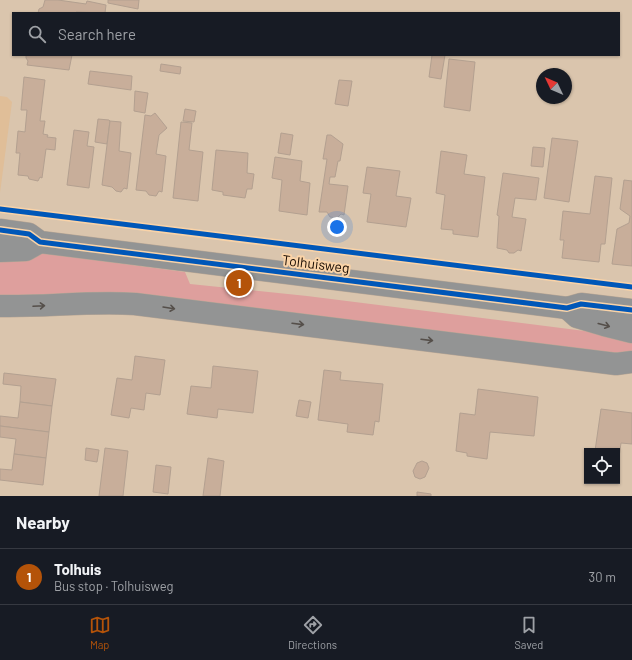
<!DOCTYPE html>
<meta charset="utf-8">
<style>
:root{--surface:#171b24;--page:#242831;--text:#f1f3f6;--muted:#9ea1a6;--line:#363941;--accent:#b45309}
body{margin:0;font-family:Barlow,sans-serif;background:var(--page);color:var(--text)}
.controls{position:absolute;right:12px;bottom:12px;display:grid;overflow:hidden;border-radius:0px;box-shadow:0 1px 3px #0004}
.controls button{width:36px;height:36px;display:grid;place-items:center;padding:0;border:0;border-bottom:1px solid var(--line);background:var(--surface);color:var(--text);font:20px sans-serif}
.compass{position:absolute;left:536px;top:68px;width:36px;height:36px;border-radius:50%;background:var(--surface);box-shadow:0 1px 3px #0004;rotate:314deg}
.you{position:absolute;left:337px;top:227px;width:14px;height:14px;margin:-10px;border:3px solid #fff;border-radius:50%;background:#1a73e8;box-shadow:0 0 0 6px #1a73e833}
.badge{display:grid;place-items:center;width:26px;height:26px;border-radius:50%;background:var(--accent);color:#fff;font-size:13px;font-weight:700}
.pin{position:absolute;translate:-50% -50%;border:2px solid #fff;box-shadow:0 1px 4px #0006}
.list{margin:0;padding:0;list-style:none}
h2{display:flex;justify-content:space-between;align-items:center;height:52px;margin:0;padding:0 16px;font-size:17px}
h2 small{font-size:13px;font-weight:400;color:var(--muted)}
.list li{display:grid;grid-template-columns:26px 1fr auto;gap:12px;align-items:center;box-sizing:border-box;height:56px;padding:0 16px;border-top:1px solid var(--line)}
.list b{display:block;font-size:15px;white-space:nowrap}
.list p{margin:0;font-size:13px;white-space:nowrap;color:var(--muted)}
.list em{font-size:13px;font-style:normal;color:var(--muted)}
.icon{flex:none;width:22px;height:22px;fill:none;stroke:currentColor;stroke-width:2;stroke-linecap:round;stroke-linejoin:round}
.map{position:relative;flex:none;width:632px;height:496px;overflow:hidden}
.search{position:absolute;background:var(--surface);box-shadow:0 1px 3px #0004;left:12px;right:12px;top:12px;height:44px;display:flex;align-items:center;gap:10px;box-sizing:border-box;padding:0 14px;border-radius:0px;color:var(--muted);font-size:15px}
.sheet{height:108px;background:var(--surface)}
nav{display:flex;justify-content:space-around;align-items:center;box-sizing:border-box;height:56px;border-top:1px solid var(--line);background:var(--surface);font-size:11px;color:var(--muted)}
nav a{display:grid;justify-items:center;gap:2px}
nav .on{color:var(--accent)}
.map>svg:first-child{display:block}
.built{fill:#e0be98}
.green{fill:#de9f9d}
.building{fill:#c8ae9a;stroke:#b3a090}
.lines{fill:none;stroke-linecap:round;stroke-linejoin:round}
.minor-casing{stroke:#b7a695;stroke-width:23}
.minor{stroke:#939494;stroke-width:22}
.cycleway-casing{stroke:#fad3a7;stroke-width:8}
.cycleway{stroke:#0057b8;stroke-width:5}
.oneway{stroke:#554f4a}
.labels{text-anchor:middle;stroke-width:4;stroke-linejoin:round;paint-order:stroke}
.street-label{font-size:14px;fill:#170a00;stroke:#fad3a7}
</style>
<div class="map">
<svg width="632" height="496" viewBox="0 0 632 496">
<rect width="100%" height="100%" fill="#dac5ad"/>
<polygon class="built" points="0,96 7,97 12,102 0,193"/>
<polygon class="green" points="42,253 185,272 190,284 307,296 632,337 632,356 120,292 74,293 27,297 0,296 0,256"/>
<g class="building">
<polygon points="45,0 58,0 86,4 87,1 106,5 105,13 76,12 76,13 38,13 39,9 43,7"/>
<polygon points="108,0 139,0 138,9 108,3"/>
<polygon points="26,55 72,55 69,70 27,65 28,61 26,58"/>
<polygon points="432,55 445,55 441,79 429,77"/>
<polygon points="449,59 475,62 470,111 444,107"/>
<polygon points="161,64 181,67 180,74 160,71"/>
<polygon points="90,71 132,76 131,90 88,84"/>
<polygon points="24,77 45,80 40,121 45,121 43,134 48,135 47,137 56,138 55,150 46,149 42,178 40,177 38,181 29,179 28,176 18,175 20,153 16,153 18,131 25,132 27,110 21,110"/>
<polygon points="339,80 352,81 348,106 335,104"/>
<polygon points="135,91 148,93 145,113 134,111"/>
<polygon points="185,109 196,111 194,122 183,121"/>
<polygon points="155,113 167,128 159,135 156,154 166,156 162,192 159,191 156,196 149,195 146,191 136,190 145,115 151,116"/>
<polygon points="98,119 109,120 110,121 107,144 95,142"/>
<polygon points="110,121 121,122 119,151 131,153 127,189 124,188 121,192 116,191 112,187 102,185"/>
<polygon points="181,122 192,123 189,150 203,152 198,201 173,198"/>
<polygon points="74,130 89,132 87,146 94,147 89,188 67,185"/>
<polygon points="281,133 293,135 290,155 278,153"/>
<polygon points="327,135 331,135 343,144 340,161 338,161 335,177 330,177 329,184 348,186 344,215 341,214 337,218 330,217 327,212 319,212 327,159 323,159"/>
<polygon points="552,138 578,141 569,202 544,198"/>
<polygon points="533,147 545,148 543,167 531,166"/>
<polygon points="216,150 248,153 247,173 254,174 252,189 247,189 245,198 223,195 223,192 212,190"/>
<polygon points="441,151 467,155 464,174 485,177 478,237 453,234 453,230 441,229 445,195 436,193"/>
<polygon points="275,157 302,161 300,181 310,183 307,215 279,211 282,180 272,178"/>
<polygon points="367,167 400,171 396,196 411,198 406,227 367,222 371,194 363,193"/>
<polygon points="503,173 539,178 536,200 515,198 512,217 526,219 521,251 518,250 514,253 509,253 507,250 497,248 499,216 497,215"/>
<polygon points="595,176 612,178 605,244 601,244 599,262 562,258 564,240 560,240 563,211 590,214"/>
<polygon points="624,180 632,181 632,266 612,264 617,229 629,223 630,216 620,209"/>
<polygon points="135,356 165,360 160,395 146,393 144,410 131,408 129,418 111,415 117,378 132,380"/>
<polygon points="213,366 258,371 253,413 218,409 217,418 187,414 191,386 211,388"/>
<polygon points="324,370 341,372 340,380 383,384 379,422 375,421 373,435 347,432 348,424 318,420"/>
<polygon points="4,373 56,379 52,406 20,402 21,386 3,384"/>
<polygon points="478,389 538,397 534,436 490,432 487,459 467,456 467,453 456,451 460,413 475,415"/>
<polygon points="299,400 311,402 308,418 296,416"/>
<polygon points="20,402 52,406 49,432 0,426 0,416 18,418"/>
<polygon points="601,409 632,413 632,444 621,443 617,472 617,451 595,451"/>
<polygon points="0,426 49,432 46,458 14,454 16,439 0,437"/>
<polygon points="86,448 99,450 97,462 85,460"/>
<polygon points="105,448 128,451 123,496 99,496"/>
<polygon points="14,454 46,458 43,485 0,480 0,469 12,470"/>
<polygon points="208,458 224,461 220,496 203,496"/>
<polygon points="422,461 427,463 429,468 425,477 420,479 415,477 413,471 417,463"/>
<polygon points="156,465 171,467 168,494 153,492"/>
<polygon points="417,492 431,494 431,496 417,496"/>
</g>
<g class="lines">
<g class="minor-casing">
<g id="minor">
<polyline points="0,230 29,234 40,242 567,308 581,304 632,310"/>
<polyline points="0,251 26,250 40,242"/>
<path d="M0,306C45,307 90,301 135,304L616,364L632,362"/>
<polyline points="567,308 577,317 604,325 632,332"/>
</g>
</g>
<use href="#minor" class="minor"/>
<g class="cycleway-casing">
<g id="cycleway">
<polyline points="0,209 632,287"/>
<polyline points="0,230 29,234 40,242 567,308 581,304 632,310"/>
</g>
</g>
<use href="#cycleway" class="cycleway"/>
</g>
<defs><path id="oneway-shaft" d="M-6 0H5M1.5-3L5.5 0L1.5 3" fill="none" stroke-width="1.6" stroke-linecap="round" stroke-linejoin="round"/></defs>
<g class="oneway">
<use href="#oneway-shaft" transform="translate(39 306) rotate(-3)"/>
<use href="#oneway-shaft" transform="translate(169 308) rotate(9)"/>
<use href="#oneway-shaft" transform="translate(298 324) rotate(7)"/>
<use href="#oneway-shaft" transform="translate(604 325) rotate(15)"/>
<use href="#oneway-shaft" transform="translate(427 340) rotate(7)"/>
</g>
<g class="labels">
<g class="street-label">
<text transform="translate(316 264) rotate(7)" y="5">Tolhuisweg</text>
</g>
</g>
</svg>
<div class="controls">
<button><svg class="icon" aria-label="locate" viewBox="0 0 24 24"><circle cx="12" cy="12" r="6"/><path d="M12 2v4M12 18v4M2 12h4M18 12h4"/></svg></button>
</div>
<svg class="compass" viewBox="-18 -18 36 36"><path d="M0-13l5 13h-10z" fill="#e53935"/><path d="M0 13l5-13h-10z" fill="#9ea1a6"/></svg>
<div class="you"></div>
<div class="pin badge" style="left:239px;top:283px">1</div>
<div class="search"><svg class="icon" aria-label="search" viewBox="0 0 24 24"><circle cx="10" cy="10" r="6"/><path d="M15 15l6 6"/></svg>Search here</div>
</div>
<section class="sheet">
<h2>Nearby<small></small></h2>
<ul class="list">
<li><span class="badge">1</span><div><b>Tolhuis</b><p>Bus stop · Tolhuisweg</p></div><em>30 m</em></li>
</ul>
</section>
<nav>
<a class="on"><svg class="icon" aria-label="map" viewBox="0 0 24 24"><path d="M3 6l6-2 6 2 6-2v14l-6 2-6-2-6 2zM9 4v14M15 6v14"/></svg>Map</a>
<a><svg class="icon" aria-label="directions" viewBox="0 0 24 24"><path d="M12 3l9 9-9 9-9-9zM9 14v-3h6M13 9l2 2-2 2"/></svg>Directions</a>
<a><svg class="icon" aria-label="saved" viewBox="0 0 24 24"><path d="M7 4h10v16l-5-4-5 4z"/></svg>Saved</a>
</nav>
